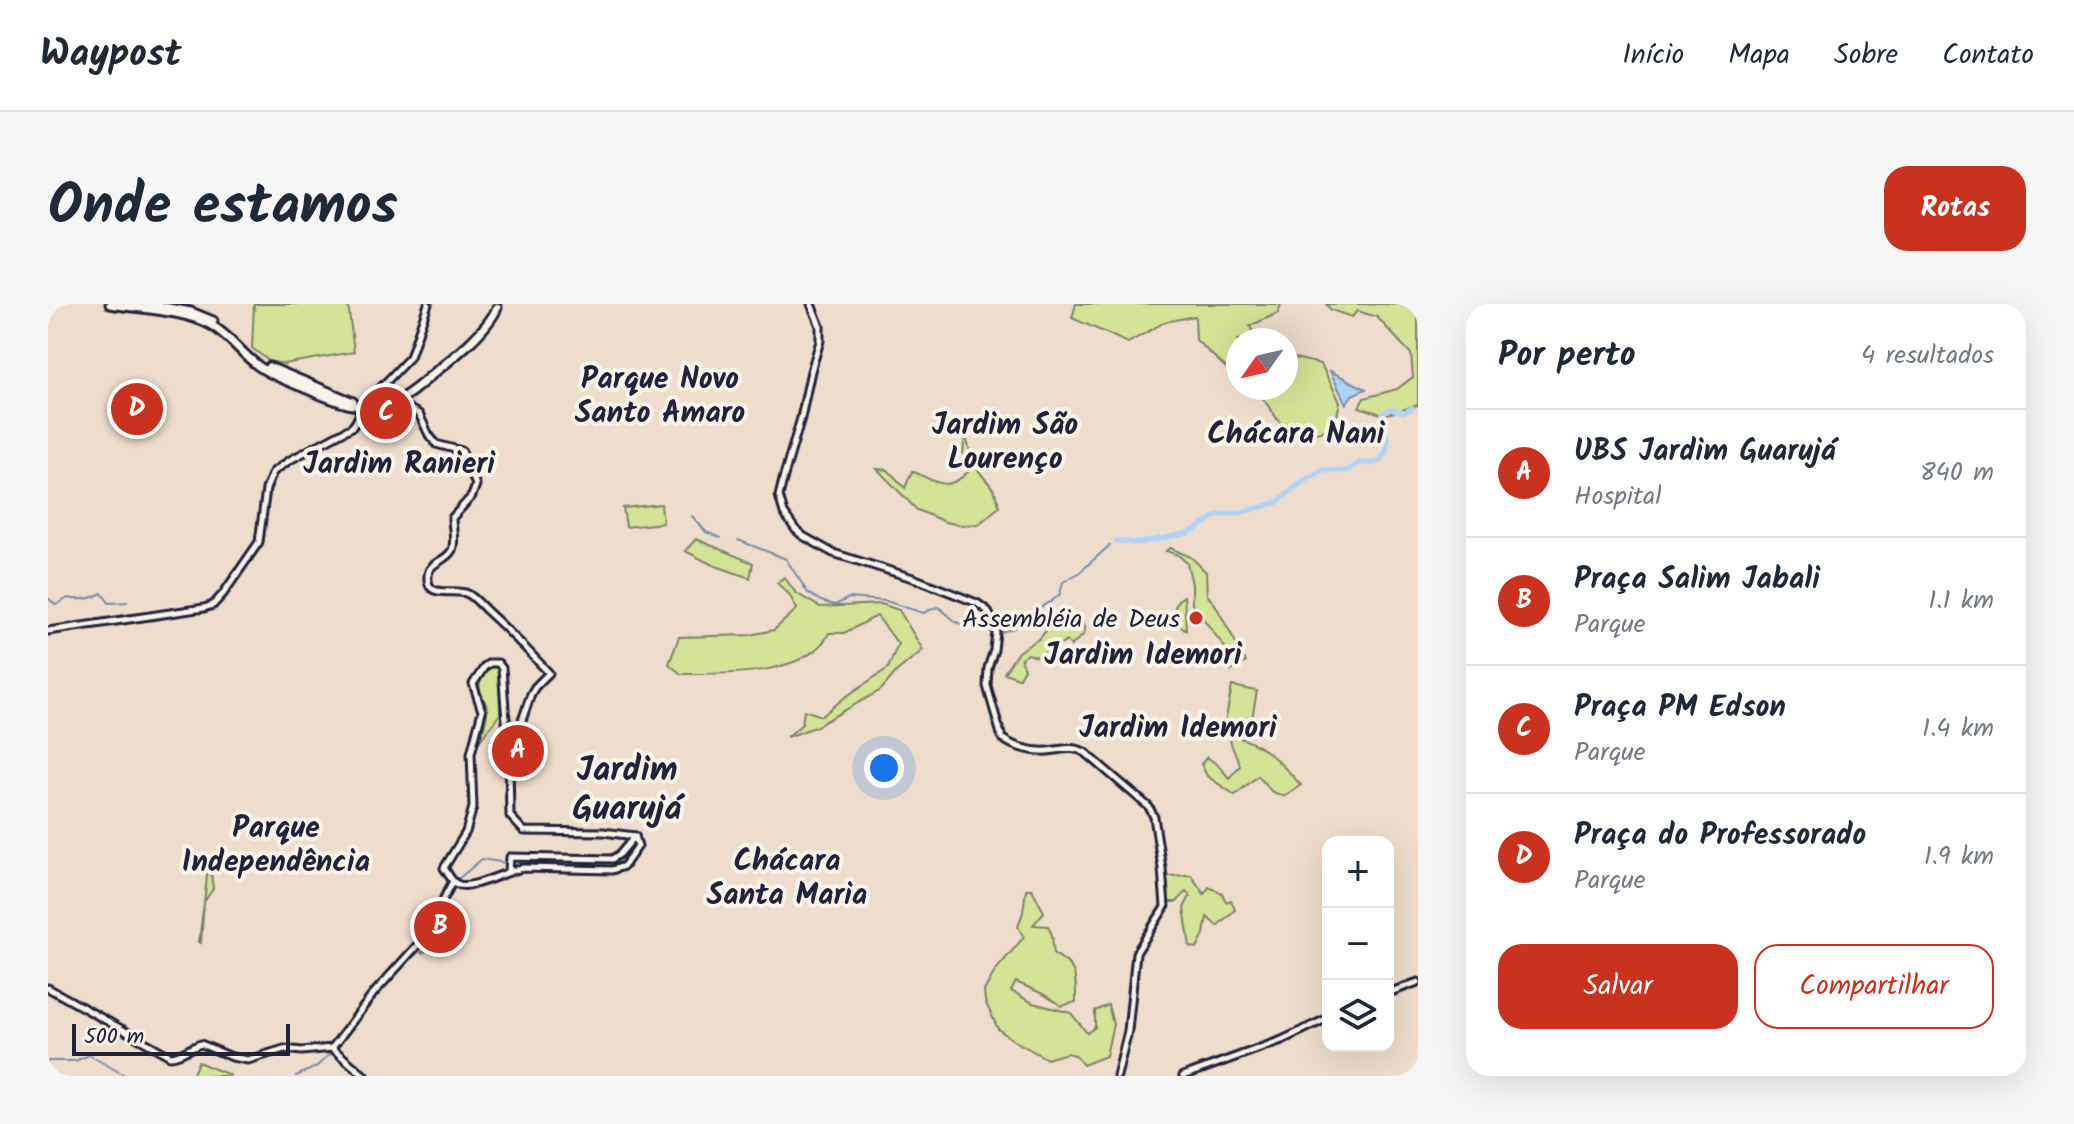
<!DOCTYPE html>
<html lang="pt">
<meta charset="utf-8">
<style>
:root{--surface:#fff;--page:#f6f6f7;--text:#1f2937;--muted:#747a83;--line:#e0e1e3;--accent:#c8321e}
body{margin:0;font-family:Kalam,sans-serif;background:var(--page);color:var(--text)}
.controls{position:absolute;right:24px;bottom:24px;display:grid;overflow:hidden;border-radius:16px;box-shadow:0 8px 32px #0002}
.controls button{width:72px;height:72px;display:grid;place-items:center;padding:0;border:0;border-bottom:2px solid var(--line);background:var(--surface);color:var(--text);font:40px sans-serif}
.compass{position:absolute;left:1178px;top:24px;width:72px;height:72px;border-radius:50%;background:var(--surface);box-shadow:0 8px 32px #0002;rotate:236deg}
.scale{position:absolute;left:24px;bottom:20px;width:218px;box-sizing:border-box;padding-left:8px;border:4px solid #22223b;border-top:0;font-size:22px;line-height:28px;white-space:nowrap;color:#22223b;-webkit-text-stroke:6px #f7f3e8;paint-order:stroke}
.you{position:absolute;left:836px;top:464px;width:28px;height:28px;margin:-20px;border:6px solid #fff;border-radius:50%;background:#1a73e8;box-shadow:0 0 0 12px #1a73e833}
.badge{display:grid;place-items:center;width:52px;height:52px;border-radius:50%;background:var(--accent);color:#fff;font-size:26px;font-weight:700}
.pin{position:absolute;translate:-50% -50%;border:4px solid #fff;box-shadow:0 2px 8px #0006}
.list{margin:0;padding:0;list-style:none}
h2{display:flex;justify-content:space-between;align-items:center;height:104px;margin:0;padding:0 32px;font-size:34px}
h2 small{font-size:26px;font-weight:400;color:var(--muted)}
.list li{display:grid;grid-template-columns:52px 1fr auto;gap:24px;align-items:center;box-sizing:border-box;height:128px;padding:0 32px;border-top:2px solid var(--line)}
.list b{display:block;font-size:30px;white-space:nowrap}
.list p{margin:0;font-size:26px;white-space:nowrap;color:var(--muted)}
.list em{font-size:26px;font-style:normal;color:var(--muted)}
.actions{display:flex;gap:16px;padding:24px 32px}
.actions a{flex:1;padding:18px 0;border:2px solid var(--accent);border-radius:24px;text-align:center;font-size:28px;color:var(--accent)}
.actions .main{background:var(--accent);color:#fff}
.icon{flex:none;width:44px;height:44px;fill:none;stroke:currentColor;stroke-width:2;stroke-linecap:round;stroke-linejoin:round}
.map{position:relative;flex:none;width:1370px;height:772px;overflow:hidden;border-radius:24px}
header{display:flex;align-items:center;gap:48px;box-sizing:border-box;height:112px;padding:0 40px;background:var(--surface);border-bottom:2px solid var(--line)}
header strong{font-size:38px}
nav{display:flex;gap:44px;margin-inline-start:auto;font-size:28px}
.intro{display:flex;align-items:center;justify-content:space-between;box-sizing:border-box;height:192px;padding:0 48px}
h1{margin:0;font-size:56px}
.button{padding:20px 36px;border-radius:24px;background:var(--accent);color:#fff;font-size:28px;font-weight:700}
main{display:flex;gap:48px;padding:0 48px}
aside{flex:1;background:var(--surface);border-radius:24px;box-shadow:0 8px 32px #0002}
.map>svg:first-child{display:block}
.green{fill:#d4e396;stroke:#7b8268;stroke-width:2}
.water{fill:#afd3f7;stroke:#778cac;stroke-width:2}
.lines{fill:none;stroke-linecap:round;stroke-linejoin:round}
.stream{stroke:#778cac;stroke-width:2}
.river{stroke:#afd3f7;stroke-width:5}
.tertiary-casing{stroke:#22223b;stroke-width:11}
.secondary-casing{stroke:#22223b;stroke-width:11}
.primary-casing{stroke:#22223b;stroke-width:13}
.tertiary{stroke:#f7f3e8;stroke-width:5}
.secondary{stroke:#f7f3e8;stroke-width:5}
.primary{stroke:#f7f3e8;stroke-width:7}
.poi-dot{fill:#c8321e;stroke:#f7f3e8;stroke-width:3}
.labels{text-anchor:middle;stroke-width:8;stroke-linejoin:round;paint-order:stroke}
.poi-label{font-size:26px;fill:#22223b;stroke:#f7f3e8;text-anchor:end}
.quarter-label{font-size:30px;font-weight:bold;fill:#22223b;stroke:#f7f3e8}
.district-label{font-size:34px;font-weight:bold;fill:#22223b;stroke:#f7f3e8}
</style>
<header>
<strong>Waypost</strong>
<nav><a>Início</a><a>Mapa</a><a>Sobre</a><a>Contato</a></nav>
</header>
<div class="intro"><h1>Onde estamos</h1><a class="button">Rotas</a></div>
<main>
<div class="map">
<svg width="1370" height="772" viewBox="0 0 1370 772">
<rect width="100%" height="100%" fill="#edc"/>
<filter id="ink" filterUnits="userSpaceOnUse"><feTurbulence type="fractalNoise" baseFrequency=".0125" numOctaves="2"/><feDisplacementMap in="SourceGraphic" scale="16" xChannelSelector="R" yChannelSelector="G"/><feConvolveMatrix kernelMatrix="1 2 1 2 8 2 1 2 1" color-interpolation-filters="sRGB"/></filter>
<g filter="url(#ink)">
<g class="green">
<polygon points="206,0 300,0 306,48 236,60 221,57 204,44"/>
<polygon points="1028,0 1233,0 1230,9 1202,22 1207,33 1210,36 1190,36 1190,75 1148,36 1147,12 1117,18 1080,39 1024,14"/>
<polygon points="1278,0 1370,0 1370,101 1336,111 1311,103 1316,94 1349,85 1365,73 1363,50 1329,13 1309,7 1304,13 1283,6"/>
<polygon points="1238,52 1273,60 1292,98 1287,121 1273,128 1259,130 1245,120 1232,119 1216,96 1211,84 1238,84"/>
<path d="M917,130C920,140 923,152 928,162C937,179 948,180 951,203L931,220L913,221L897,218L869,206L829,165L840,166L857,184L864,167C889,178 898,189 920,168L915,150Z"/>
<polygon points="613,200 615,219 578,223 575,204"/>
<polygon points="648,235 705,259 702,274 665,261 637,247"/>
<polygon points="1122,244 1143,253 1158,268 1159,291 1167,300 1198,358 1183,367 1181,349 1144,300 1144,280 1139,259 1130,251 1118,247"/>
<path d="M736,273L748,289L772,303L833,300L851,306L875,346L849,367L833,386L767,423L739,433L754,420L756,406L774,412L796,394L840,364L850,340L829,312L796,329H781C760,373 675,370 633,370L621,360L631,333L702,331L726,326L749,305L741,290L729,279Z"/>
<polygon points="1136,292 1138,326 1123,314 1130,296"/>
<polygon points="1010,310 1020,324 1024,323 1033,314 1037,323 1037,329 1023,342 1019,337 1002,347 988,353 980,350 973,355 976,365 971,374 956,369 970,348 992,334 998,327 1004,313"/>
<path d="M447,363L451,365V371L452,410L431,438C434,428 440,416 439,406C438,389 424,388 437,370C442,363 438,365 447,363Z"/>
<polygon points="1184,382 1209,387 1202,426 1177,419"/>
<path d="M1186,432C1218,441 1231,458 1253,481L1236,492L1224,488L1210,472L1187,491L1159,472L1153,460L1159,453L1171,462L1181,474L1192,462C1190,452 1183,445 1182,435Z"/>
<path d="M584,537L589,539C584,551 576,557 566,563L472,560L463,563L464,556L565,558L575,552Z"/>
<path d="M160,551H161L165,585L156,598L153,639L151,638C154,609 160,580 160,551Z"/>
<polygon points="1143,571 1156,590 1161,583 1174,589 1178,598 1183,596 1187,606 1169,622 1159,613 1156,630 1149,644 1142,643 1136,604 1142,592 1138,587 1129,598 1121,598 1118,596 1116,579 1118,572"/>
<path d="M978,585H984L996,608L985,621L1000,622L1004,631L1006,650C1030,663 1028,673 1028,698L1014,702L995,690L968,678L963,687L985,699L1023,709L1039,729L1047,723V707L1060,701L1065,720L1058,752L1035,761L1027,751L1019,749L999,755L965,736L950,725L937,697L936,687L947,667L976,633L970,623L975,608Z"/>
<path d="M396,603L401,605C396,622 392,642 374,649L372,646L381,637Z"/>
<polygon points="150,758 182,771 181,772 144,772"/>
</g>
<polygon class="water" points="1282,67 1318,85 1304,91 1298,100"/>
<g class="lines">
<g class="stream">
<polyline points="644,212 658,228 673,234"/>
<polyline points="690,236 738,255 760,289 773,297 787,301 801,294 838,297 875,309 889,303 892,304 908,318 918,322"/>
<path d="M0,294L8,301L20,294C32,297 43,295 54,289L61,299L79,298"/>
<polyline points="927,319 944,326"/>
<polyline points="953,328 966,324 979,311 1004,297 1012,290 1015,278 1031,269 1062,241"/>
<polyline points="337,681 382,637 409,576 434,555 458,559"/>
<polyline points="293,739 315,707"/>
<polyline points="0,757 27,757 41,751 78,772"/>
<polyline points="248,772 268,763 283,749"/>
</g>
<path class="river" d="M1068,237L1092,239L1140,229L1148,225L1170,211L1191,209L1228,199L1253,179L1274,166L1299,167L1311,159H1327L1333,156C1347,136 1334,130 1335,109L1342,105L1356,108L1365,104"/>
<g class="tertiary-casing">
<g id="tertiary">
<path d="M763,0L772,22V37L763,67L753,114L736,172L731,192L736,209L747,225L755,232L785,249L868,275L929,299L940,307L948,328L946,346L940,364L939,382L954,434C965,443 984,448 999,447C1014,446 1024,441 1038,449L1101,503L1106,513L1114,564L1117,603L1088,649L1080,727L1069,772"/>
<path d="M344,94L350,99L371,110L381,131L388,140L414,147L428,181L424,192L404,214C404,224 408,237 404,246C398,258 380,258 380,272C378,297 407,283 420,290C426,293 433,301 438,306C460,326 481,347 501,369L487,383L483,390L461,455"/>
<polyline points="319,98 362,53 380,0"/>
<path d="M442,359H450L454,364L461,456L462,512L476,527L555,528L587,532L590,542L576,562L564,566L475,564C458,567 422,587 409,580C403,577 400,569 396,564L418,528L425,503L423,449L434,407L425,380L437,362Z"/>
<polyline points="461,567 462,553 564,555 572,550 587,532"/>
<path d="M0,684L122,752C133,752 142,743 153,740L184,753L200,756L236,745L254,747L284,744"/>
<polyline points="1340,689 1370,678"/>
<polyline points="284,744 326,689 374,636 405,577"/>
<polyline points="284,744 317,772"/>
<polyline points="1135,772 1234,736 1280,714"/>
</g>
</g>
<g class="secondary-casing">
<path id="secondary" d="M0,327L156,304L165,301L175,290L211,238L218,185L225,168L242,156L304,123C312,115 311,105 319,98"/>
</g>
<g class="primary-casing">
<g id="primary">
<path d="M62,0C93,5 136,6 163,21C181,31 193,49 209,61C223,72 243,78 259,85C287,97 315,110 346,98C361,92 374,79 386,69C405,54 439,27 449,4"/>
<polyline points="98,0 143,8 165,17"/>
<polyline points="221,63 305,98"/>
</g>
</g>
<use href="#tertiary" class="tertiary"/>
<use href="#secondary" class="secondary"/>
<use href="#primary" class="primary"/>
</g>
</g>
<circle class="poi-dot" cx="1148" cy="314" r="8"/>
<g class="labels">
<g class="poi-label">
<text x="1132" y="323">Assembléia de Deus</text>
</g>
<g class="quarter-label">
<text x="612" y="84">Parque Novo<tspan x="612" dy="34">Santo Amaro</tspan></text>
<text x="957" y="130">Jardim São<tspan x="957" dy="34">Lourenço</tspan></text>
<text x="1248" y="139">Chácara Nani</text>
<text x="351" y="169">Jardim Ranieri</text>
<text x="1095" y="360">Jardim Idemori</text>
<text x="1130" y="433">Jardim Idemori</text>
<text x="228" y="533">Parque<tspan x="228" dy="34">Independência</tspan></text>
<text x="739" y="566">Chácara<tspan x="739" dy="34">Santa Maria</tspan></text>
</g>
<g class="district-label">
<text x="579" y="476">Jardim<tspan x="579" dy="39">Guarujá</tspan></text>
</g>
</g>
</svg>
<div class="controls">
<button>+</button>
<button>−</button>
<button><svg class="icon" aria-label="layers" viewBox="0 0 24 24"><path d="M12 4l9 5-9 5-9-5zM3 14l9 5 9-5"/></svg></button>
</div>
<svg class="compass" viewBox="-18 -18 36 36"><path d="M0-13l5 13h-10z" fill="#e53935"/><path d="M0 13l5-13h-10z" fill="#747a83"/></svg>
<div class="scale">500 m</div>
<div class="you"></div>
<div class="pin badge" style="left:470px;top:447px">A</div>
<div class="pin badge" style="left:392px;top:623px">B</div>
<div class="pin badge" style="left:338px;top:109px">C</div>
<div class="pin badge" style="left:89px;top:105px">D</div>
</div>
<aside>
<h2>Por perto<small>4 resultados</small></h2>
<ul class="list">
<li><span class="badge">A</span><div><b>UBS Jardim Guarujá</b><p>Hospital</p></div><em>840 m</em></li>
<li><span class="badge">B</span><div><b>Praça Salim Jabali</b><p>Parque</p></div><em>1.1 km</em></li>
<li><span class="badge">C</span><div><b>Praça PM Edson</b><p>Parque</p></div><em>1.4 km</em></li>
<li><span class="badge">D</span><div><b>Praça do Professorado</b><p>Parque</p></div><em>1.9 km</em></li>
</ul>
<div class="actions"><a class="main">Salvar</a><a>Compartilhar</a></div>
</aside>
</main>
